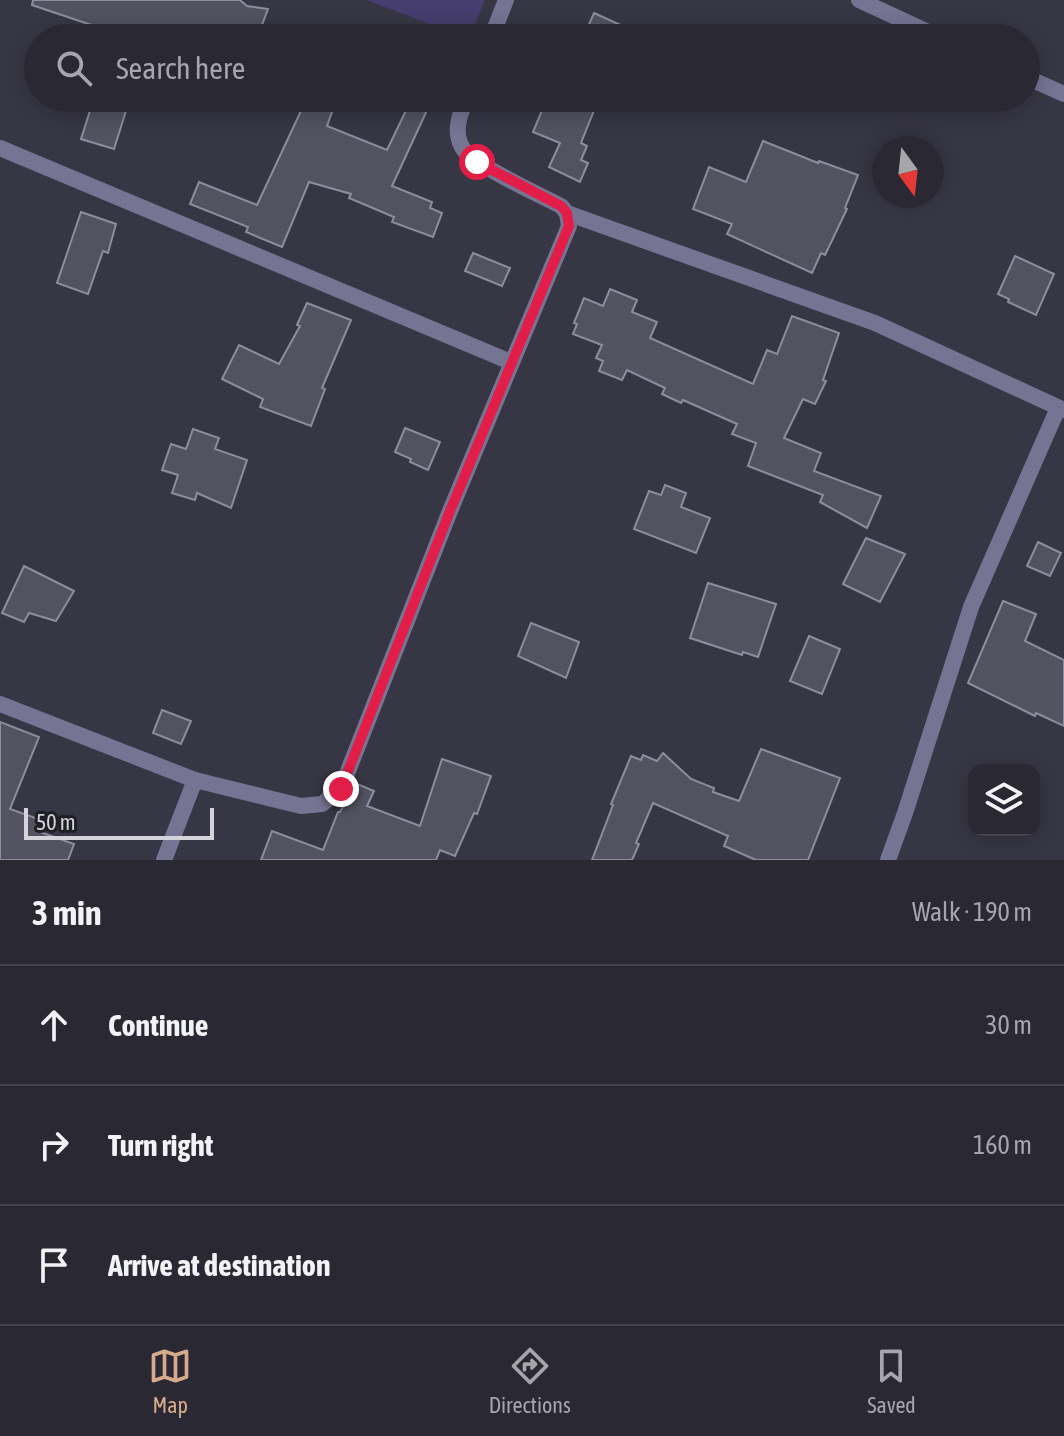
<!DOCTYPE html>
<meta charset="utf-8">
<style>
:root{--surface:#292833;--page:#35343f;--text:#f1f3f6;--muted:#a5a6ac;--line:#45444e;--accent:#d6ab8b}
body{margin:0;font-family:"Asap Condensed",sans-serif;background:var(--page);color:var(--text)}
.controls{position:absolute;right:24px;bottom:24px;display:grid;overflow:hidden;border-radius:16px;box-shadow:0 4px 20px #0003}
.controls button{width:72px;height:72px;display:grid;place-items:center;padding:0;border:0;border-bottom:2px solid var(--line);background:var(--surface);color:var(--text);font:40px sans-serif}
.compass{position:absolute;left:872px;top:136px;width:72px;height:72px;border-radius:50%;background:var(--surface);box-shadow:0 4px 20px #0003;rotate:165deg}
.scale{position:absolute;left:24px;bottom:20px;width:190px;box-sizing:border-box;padding-left:8px;border:4px solid #d4d3dc;border-top:0;font-size:22px;line-height:28px;white-space:nowrap;color:#d4d3dc;-webkit-text-stroke:6px #1e1e25;paint-order:stroke}
.stop{position:absolute;width:24px;height:24px;margin:-18px;border:6px solid #e11d48;border-radius:50%;background:#fff}
.stop.end{background:#e11d48;border-color:#fff;box-shadow:0 2px 8px #0008}
.list{margin:0;padding:0;list-style:none}
h2{display:flex;justify-content:space-between;align-items:center;height:104px;margin:0;padding:0 32px;font-size:34px}
h2 small{font-size:26px;font-weight:400;color:var(--muted)}
.list li{display:grid;grid-template-columns:52px 1fr auto;gap:24px;align-items:center;box-sizing:border-box;height:120px;padding:0 32px;border-top:2px solid var(--line)}
.list b{display:block;font-size:30px;white-space:nowrap}
.list em{font-size:26px;font-style:normal;color:var(--muted)}
.icon{flex:none;width:44px;height:44px;fill:none;stroke:currentColor;stroke-width:2;stroke-linecap:round;stroke-linejoin:round}
.map{position:relative;flex:none;width:1064px;height:860px;overflow:hidden}
.search{position:absolute;background:var(--surface);box-shadow:0 4px 20px #0003;left:24px;right:24px;top:24px;height:88px;display:flex;align-items:center;gap:20px;box-sizing:border-box;padding:0 28px;border-radius:44px;color:var(--muted);font-size:30px}
.sheet{height:464px;background:var(--surface)}
nav{display:flex;justify-content:space-around;align-items:center;box-sizing:border-box;height:112px;border-top:2px solid var(--line);background:var(--surface);font-size:22px;color:var(--muted)}
nav a{display:grid;justify-items:center;gap:4px}
nav .on{color:var(--accent)}
.map>svg:first-child{display:block}
.green{fill:#453e6e}
.building{fill:#535261;stroke:#8e8d9e;stroke-width:2}
.lines{fill:none;stroke-linecap:round;stroke-linejoin:round}
.minor{stroke:#767493;stroke-width:16}
.route{stroke:#e11d48;stroke-width:10}
</style>
<div class="map">
<svg width="1064" height="860" viewBox="0 0 1064 860">
<rect width="100%" height="100%" fill="#373644"/>
<polygon class="green" points="367,0 485,0 469,38 466,38"/>
<g class="building">
<polygon points="33,0 240,0 247,6 268,9 257,38 130,38 32,5"/>
<polygon points="594,13 649,38 583,38"/>
<polygon points="94,98 130,98 114,149 81,139"/>
<polygon points="307,98 337,98 327,126 387,150 412,98 429,106 392,186 432,202 430,208 442,213 433,237 392,222 394,217 349,198 351,194 309,182 282,247 246,232 248,227 190,204 199,182 257,205"/>
<polygon points="547,98 599,98 581,143 587,146 581,160 588,163 580,182 549,167 560,143 533,132"/>
<polygon points="763,141 818,163 819,161 858,175 845,208 847,209 825,255 821,253 812,273 727,234 732,224 693,209 709,167 746,182"/>
<polygon points="81,212 116,224 108,253 103,251 88,294 57,283"/>
<polygon points="473,253 510,268 502,286 465,271"/>
<polygon points="1015,256 1054,274 1036,315 1008,302 1009,299 998,294"/>
<polygon points="610,289 637,300 632,312 657,322 650,338 753,384 767,350 777,354 792,316 839,333 823,380 826,381 815,404 803,399 784,438 821,453 814,471 881,496 867,528 820,502 823,495 748,466 756,443 732,434 737,424 683,400 681,403 662,394 665,388 627,370 622,380 599,371 603,361 596,358 602,345 573,334 577,324 574,323 584,298 603,306"/>
<polygon points="307,303 351,320 322,388 325,389 311,426 260,407 263,399 222,379 239,345 279,364 300,326 297,325"/>
<polygon points="405,428 440,442 428,470 410,462 411,459 395,452"/>
<polygon points="193,429 219,438 215,449 247,460 231,508 197,493 195,500 172,493 178,475 162,470 171,444 186,449"/>
<polygon points="665,485 686,493 681,507 710,518 696,553 634,529 649,491 661,495"/>
<polygon points="866,538 905,554 880,602 843,584"/>
<polygon points="1038,542 1061,553 1050,576 1027,566"/>
<polygon points="24,566 74,591 56,621 29,613 24,622 2,613"/>
<polygon points="708,583 776,604 758,657 743,652 742,655 690,638"/>
<polygon points="1003,601 1036,614 1025,641 1064,660 1064,726 1036,713 1035,716 968,683"/>
<polygon points="531,623 579,642 566,678 518,656"/>
<polygon points="809,636 840,649 822,694 790,681"/>
<polygon points="162,710 191,721 181,744 153,733"/>
<polygon points="0,722 39,737 10,809 44,821 40,832 74,844 68,860 0,860"/>
<polygon points="761,749 840,778 808,860 756,860 724,846 728,836 653,803 636,843 639,844 632,860 592,860 613,805 611,804 631,756 641,760 643,755 657,761 663,753 691,779 714,788 713,792 739,801"/>
<polygon points="442,759 491,776 477,814 474,813 455,856 440,850 436,860 261,860 272,831 323,850 338,812 340,812 355,783 374,791 367,806 420,826"/>
</g>
<g class="lines">
<g class="minor">
<polyline points="859,0 941,38"/>
<polyline points="491,38 506,0"/>
<polyline points="1026,77 1064,94"/>
<polyline points="0,148 511,362"/>
<polyline points="567,213 875,323 1064,410"/>
<polyline points="0,704 195,780"/>
<path d="M164,860L195,780L301,806L322,804L341,789L450,511L569,226L567,213L561,206C540,195 471,164 462,147C453,131 460,113 467,98"/>
<polyline points="888,860 905,813 971,607 1058,408"/>
</g>
</g>
<g class="lines">
<polyline class="route" points="341,789 450,511 569,226 567,213 561,206 477,162"/>
</g>
</svg>
<div class="controls">
<button><svg class="icon" aria-label="layers" viewBox="0 0 24 24"><path d="M12 4l9 5-9 5-9-5zM3 14l9 5 9-5"/></svg></button>
</div>
<svg class="compass" viewBox="-18 -18 36 36"><path d="M0-13l5 13h-10z" fill="#e53935"/><path d="M0 13l5-13h-10z" fill="#a5a6ac"/></svg>
<div class="scale">50 m</div>
<div class="stop" style="left:477px;top:162px"></div>
<div class="stop end" style="left:341px;top:789px"></div>
<div class="search"><svg class="icon" aria-label="search" viewBox="0 0 24 24"><circle cx="10" cy="10" r="6"/><path d="M15 15l6 6"/></svg>Search here</div>
</div>
<section class="sheet">
<h2>3 min<small>Walk · 190 m</small></h2>
<ul class="list">
<li><svg class="icon" aria-label="ahead" viewBox="0 0 24 24"><path d="M12 20V5M6 11l6-6 6 6"/></svg><div><b>Continue</b></div><em>30 m</em></li>
<li><svg class="icon" aria-label="right" viewBox="0 0 24 24"><path d="M7 20v-9h11M14 6l5 5-5 5"/></svg><div><b>Turn right</b></div><em>160 m</em></li>
<li><svg class="icon" aria-label="arrive" viewBox="0 0 24 24"><path d="M6 21V4h12l-3 4 3 4H6"/></svg><div><b>Arrive at destination</b></div></li>
</ul>
</section>
<nav>
<a class="on"><svg class="icon" aria-label="map" viewBox="0 0 24 24"><path d="M3 6l6-2 6 2 6-2v14l-6 2-6-2-6 2zM9 4v14M15 6v14"/></svg>Map</a>
<a><svg class="icon" aria-label="directions" viewBox="0 0 24 24"><path d="M12 3l9 9-9 9-9-9zM9 14v-3h6M13 9l2 2-2 2"/></svg>Directions</a>
<a><svg class="icon" aria-label="saved" viewBox="0 0 24 24"><path d="M7 4h10v16l-5-4-5 4z"/></svg>Saved</a>
</nav>
